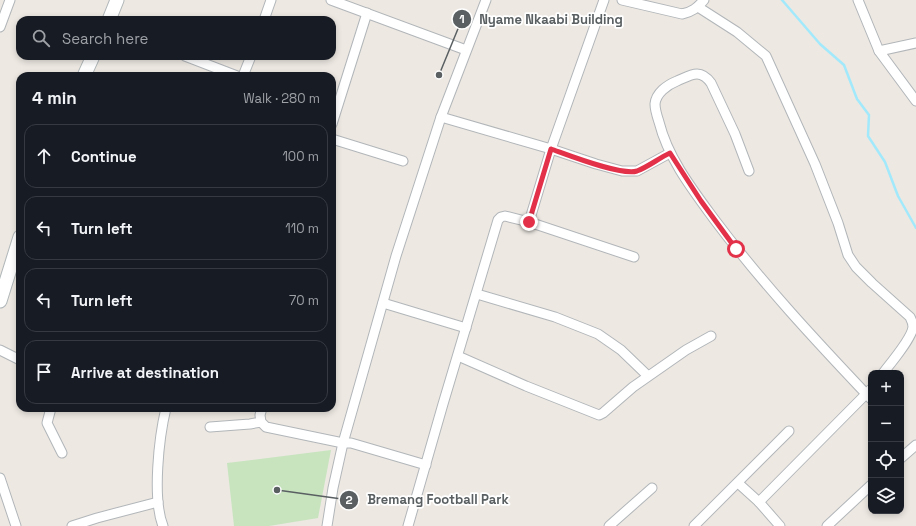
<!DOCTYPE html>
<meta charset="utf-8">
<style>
:root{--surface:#171b24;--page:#20242c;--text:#f1f3f6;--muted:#9ea1a6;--line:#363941}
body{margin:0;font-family:"Space Grotesk",sans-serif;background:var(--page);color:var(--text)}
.controls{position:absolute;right:12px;bottom:12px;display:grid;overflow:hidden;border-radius:8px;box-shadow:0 2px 6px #0003}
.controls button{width:36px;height:36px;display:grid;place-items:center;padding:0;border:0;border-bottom:1px solid var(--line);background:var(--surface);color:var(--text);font:20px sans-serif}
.stop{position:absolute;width:12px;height:12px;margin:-9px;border:3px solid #e4314a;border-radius:50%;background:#fff}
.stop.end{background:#e4314a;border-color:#fff;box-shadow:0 1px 4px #0008}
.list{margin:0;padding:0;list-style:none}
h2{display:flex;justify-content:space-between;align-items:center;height:52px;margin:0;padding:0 16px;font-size:17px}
h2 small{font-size:13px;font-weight:400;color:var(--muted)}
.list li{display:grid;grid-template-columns:26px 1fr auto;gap:12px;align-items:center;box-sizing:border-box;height:64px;margin:0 8px 8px;padding:0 8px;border:1px solid var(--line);border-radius:12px}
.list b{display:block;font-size:15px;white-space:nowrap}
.list em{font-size:13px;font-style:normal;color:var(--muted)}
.icon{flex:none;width:22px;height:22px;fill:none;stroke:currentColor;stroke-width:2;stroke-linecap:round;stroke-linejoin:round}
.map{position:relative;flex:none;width:916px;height:526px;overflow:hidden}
.search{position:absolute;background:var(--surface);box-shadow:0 2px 6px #0003;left:16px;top:16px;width:320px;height:44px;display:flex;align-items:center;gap:10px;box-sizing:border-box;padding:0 14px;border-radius:12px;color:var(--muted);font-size:15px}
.panel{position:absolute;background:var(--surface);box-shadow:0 2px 6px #0003;left:16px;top:72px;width:320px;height:340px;border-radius:12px}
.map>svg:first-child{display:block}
.green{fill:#c7e4bf}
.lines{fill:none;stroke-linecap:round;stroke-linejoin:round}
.stream{stroke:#a2e9fc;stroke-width:2.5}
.street-casing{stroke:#b2b6b9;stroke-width:11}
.secondary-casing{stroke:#b1b7b9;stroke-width:15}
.street{stroke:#fff;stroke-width:9}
.secondary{stroke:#fff;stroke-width:13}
.route{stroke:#e4314a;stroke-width:5}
.leader{fill:none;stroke:#5a6062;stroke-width:1.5}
.callout-dot{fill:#5a6062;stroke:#fff;stroke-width:1.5}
.mark-label{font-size:12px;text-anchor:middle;font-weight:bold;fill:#fff}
.callout-label{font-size:13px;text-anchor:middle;font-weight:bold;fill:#5a6062;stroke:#fff;stroke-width:3.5;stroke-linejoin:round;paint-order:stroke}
</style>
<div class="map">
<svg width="916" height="526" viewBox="0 0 916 526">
<rect width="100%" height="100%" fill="#ede8e2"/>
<polygon class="green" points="331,450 318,518 269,526 234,526 227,463"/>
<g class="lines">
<polyline class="stream" points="782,0 820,44 844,65 857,99 869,115 868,136 885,162 898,196 916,228"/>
<g class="street-casing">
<g id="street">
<polyline points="331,0 466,50"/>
<path d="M622,0L682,14C692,12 697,8 704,0"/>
<polyline points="858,0 879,51 916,101"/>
<path d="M698,7L737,32L766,56L815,164L838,223L848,255L856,267L872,283L910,317C912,321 913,323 913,327C912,338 891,363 883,373"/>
<polyline points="264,20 271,0"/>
<polyline points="0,27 10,0"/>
<polyline points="879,51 916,43"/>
<polyline points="185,56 237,76"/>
<polyline points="243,76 251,56"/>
<polyline points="441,117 551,149 596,164 622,171 637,171 670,153"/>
<polyline points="332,124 367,13"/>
<polyline points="332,139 403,161"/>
<path d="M749,171L735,134L711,83C700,68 691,75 677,81C667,85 656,93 655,104C655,110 657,116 659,122C668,158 692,189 714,219C762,283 816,341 871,399"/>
<polyline points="529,222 551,149 604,0"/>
<polyline points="477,294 555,317 598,334 621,350 648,376"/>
<polyline points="383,303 466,328"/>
<polyline points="0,350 20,360"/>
<polyline points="458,356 526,386 599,415 603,413 633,387 686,350 711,336"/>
<polyline points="51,408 47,423 62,453"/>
<polyline points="262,408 260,415 261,422 266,427 343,443 351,443 426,465"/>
<polyline points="210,427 250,424 261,422"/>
<polyline points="901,458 916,445"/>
<polyline points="0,478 16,526"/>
<polyline points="738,483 759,502 780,526"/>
<polyline points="759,502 871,389"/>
<polyline points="72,526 97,518 158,502"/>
<path d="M163,526C152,498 159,437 166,408"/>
<polyline points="327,526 333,488 343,443 396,256 441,117 486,0"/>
<polyline points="408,526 443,404 498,220 501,217 505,216 529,222 634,257"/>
<polyline points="609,526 652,488"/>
<polyline points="694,526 789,431"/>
<polyline points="827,526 871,485"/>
</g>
</g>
<g class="secondary-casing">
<g id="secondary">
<polyline points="109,20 117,0"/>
<polyline points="84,76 93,56"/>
<polyline points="0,301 20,237"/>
</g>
</g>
<use href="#street" class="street"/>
<use href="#secondary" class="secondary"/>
</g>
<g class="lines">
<path class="route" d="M529,222L551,149C568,155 621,176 637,171C648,167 659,158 670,153L701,201L736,249"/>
</g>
<path class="leader" d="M439 75L462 19M277 490L349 500"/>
<g class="callout-dot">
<circle cx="439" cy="75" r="4"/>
<circle cx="277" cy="490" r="4"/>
<circle cx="462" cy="19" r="10"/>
<circle cx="349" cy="500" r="10"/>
</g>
<g class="mark-label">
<text x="462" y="23">1</text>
<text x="349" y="504">2</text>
</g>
<g class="callout-label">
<text x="551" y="24">Nyame Nkaabi Building</text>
<text x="438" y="504">Bremang Football Park</text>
</g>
</svg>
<div class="controls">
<button>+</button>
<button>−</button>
<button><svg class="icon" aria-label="locate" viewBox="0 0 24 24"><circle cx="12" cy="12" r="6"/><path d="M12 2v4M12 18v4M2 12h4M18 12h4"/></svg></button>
<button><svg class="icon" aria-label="layers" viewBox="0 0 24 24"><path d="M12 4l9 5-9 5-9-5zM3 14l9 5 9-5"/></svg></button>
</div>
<div class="stop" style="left:736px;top:249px"></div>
<div class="stop end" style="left:529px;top:222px"></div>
<div class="search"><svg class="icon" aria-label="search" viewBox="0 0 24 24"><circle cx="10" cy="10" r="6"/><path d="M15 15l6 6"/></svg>Search here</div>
<section class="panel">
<h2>4 min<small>Walk · 280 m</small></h2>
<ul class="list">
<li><svg class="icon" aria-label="ahead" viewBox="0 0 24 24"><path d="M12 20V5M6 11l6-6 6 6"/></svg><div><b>Continue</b></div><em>100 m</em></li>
<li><svg class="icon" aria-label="left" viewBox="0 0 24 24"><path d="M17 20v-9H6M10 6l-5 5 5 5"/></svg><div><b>Turn left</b></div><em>110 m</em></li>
<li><svg class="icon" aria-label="left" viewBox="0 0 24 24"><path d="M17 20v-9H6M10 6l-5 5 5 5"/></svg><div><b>Turn left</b></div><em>70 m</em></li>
<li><svg class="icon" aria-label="arrive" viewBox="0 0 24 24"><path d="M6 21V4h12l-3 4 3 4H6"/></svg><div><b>Arrive at destination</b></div></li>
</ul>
</section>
</div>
